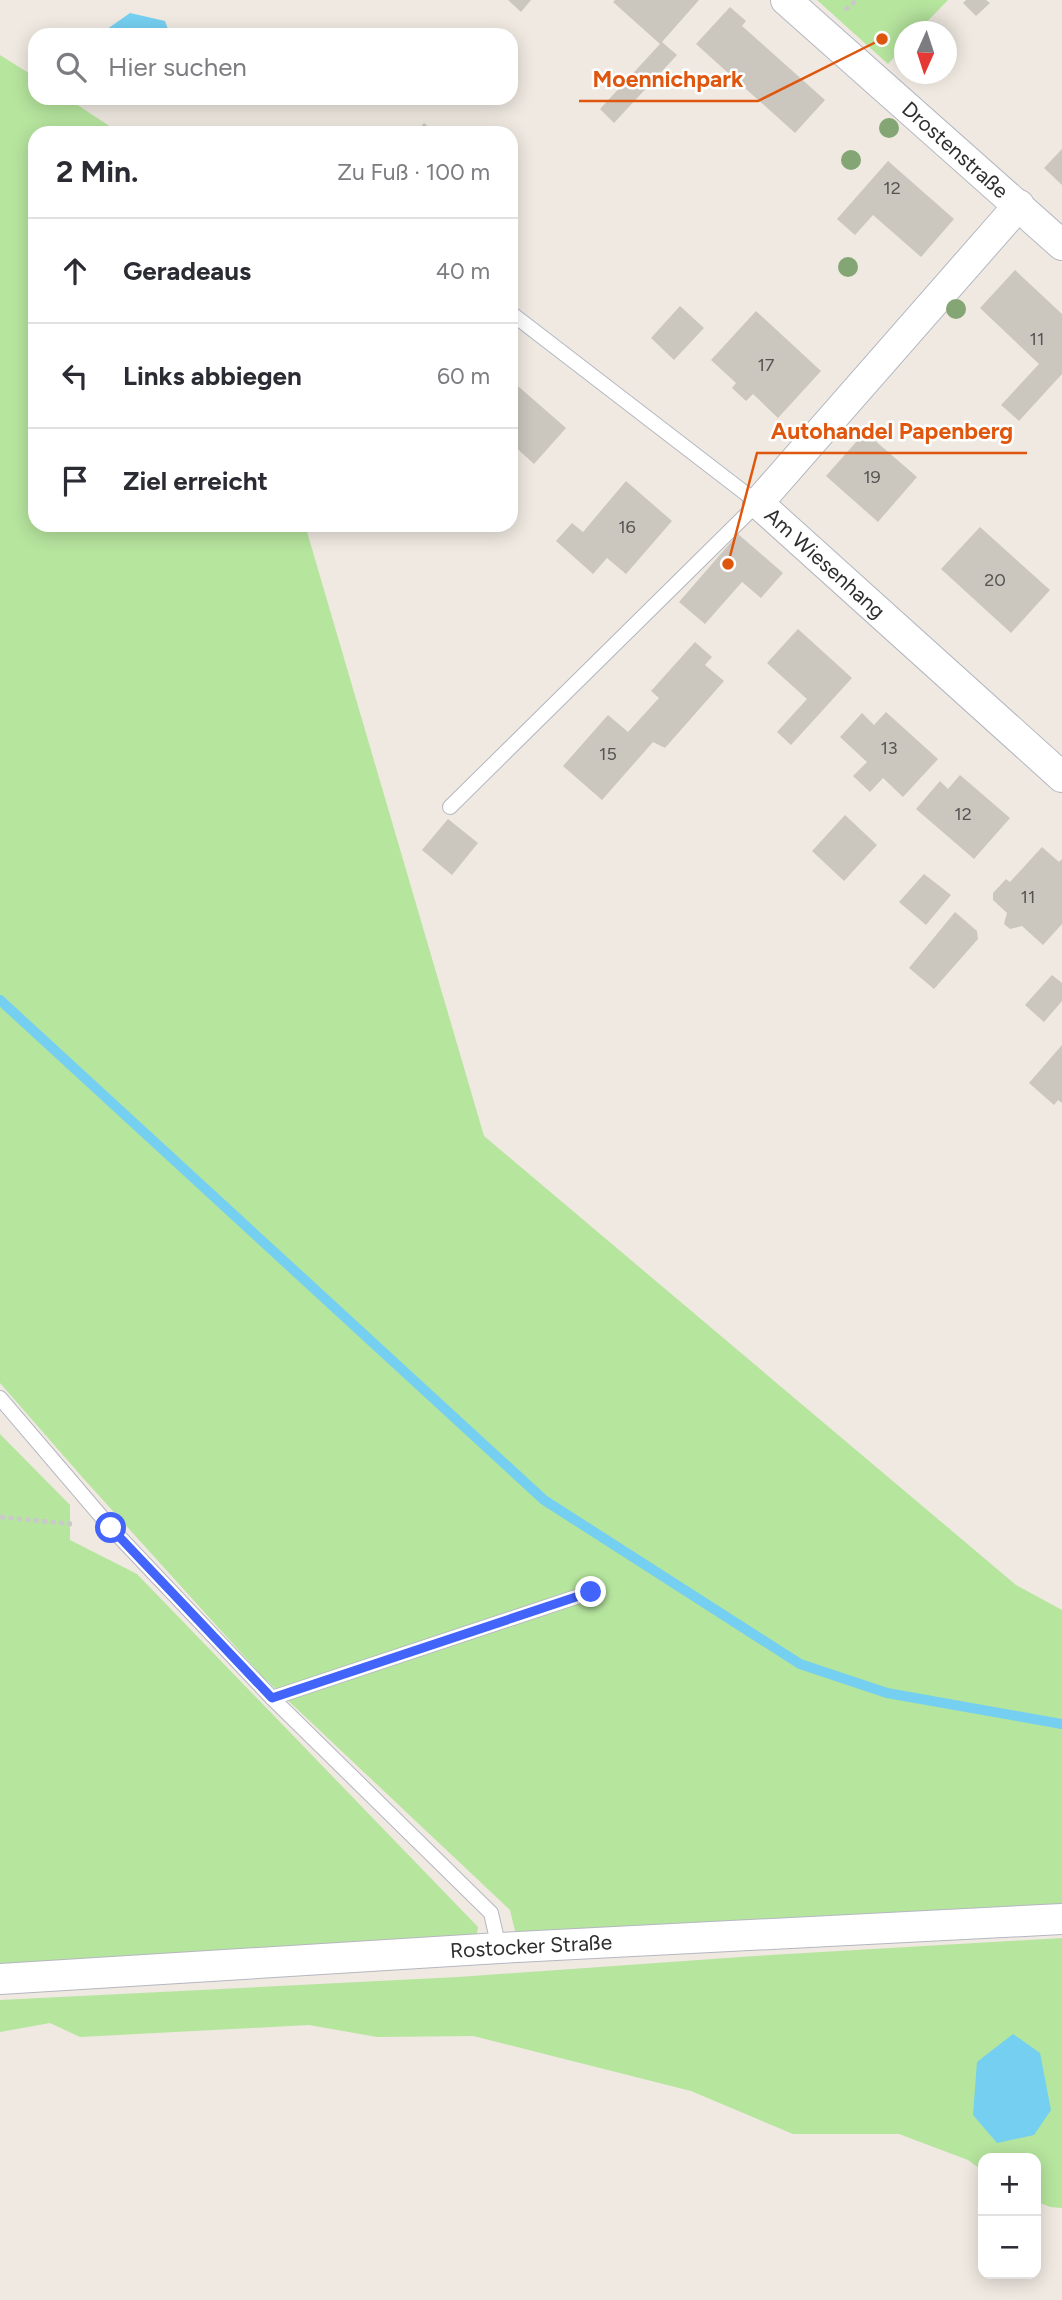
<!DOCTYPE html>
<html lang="de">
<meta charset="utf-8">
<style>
:root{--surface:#fff;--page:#f2f2f3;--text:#2b2b33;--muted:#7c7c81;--line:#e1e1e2}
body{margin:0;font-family:Figtree,sans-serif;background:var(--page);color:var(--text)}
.controls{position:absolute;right:21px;bottom:21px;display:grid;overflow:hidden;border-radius:14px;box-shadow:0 4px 18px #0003}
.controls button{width:63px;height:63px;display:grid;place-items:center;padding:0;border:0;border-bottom:2px solid var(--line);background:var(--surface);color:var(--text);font:35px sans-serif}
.compass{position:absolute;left:894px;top:21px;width:63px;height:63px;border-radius:50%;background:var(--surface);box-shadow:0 4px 18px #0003;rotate:183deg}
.stop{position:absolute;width:21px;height:21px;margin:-16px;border:5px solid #4264fb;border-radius:50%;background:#fff}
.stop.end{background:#4264fb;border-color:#fff;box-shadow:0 2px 7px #0008}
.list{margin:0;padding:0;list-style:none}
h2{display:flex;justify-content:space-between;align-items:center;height:91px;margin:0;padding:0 28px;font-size:30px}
h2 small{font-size:23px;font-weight:400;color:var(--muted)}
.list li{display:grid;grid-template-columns:46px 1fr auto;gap:21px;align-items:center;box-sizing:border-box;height:105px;padding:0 28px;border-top:2px solid var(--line)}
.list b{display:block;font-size:26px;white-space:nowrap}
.list em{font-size:23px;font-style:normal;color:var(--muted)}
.icon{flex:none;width:38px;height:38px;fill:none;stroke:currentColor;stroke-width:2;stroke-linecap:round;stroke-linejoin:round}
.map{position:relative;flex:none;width:1062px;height:2300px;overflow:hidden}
.search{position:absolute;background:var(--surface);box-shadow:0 4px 18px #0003;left:28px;top:28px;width:490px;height:77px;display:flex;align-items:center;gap:18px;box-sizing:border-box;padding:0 24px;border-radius:21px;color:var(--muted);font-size:26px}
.panel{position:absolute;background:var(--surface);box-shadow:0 4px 18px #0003;left:28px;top:126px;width:490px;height:406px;border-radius:21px}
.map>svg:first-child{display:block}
.green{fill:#b6e59e}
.water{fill:#75cff0}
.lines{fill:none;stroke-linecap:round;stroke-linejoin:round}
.stream{stroke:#75cff0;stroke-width:10}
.building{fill:#cbc7bf}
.service-casing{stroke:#b4b7c1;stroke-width:16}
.minor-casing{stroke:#b4b7c1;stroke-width:32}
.path{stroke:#c9c9c9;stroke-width:4.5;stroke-dasharray:5 3.5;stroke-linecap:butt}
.service{stroke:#fff;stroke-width:14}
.minor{stroke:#fff;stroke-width:30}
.tree{fill:#84a574}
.route{stroke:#4264fb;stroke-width:9}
.labels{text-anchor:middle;stroke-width:5;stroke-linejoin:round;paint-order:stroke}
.number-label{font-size:18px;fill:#555452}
.street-label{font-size:21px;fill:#2e2e2e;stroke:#fff}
.leader{fill:none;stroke:#df570e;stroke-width:2.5}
.callout-dot{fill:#df570e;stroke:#fff;stroke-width:2.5}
.callout-label{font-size:23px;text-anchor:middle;font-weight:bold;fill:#df570e;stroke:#fff;stroke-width:5;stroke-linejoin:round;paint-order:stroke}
</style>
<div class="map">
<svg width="1062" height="2300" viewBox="0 0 1062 2300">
<rect width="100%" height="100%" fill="#efe9e1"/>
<g class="green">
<polygon points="817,0 948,0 918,31 904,32 904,46 888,64"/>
<polygon points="0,55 35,77 35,98 67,98 120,133 35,133 35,525 305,525 484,1136 1016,1585 1062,1610 1062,1905 516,1935 510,1910 262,1676 83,1478 0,1383"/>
<polygon points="0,1434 70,1505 70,1540 137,1574 478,1927 476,1940 0,1967"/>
<polygon points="1062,1938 1062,2208 1050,2207 1036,2201 1036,2158 983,2158 983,2171 968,2160 899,2134 793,2134 691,2091 473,2036 377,2037 309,2025 80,2037 50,2023 0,2032 0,2000 458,1977 755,1956"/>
</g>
<g class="water">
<polygon points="130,13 165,21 170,35 104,35 103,32"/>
<polygon points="1013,2034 1040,2053 1051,2110 1034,2135 997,2143 973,2115 977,2062"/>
</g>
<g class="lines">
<polyline class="stream" points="0,1000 544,1500 800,1664 887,1693 1062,1724"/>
</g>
<g class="building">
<polygon points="508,0 531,0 521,12"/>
<polygon points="615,0 699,0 662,42 677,55 614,123 600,109 660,44 613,2"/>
<polygon points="966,0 986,0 990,3 976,16 963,3"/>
<polygon points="730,7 746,21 742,26 825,100 795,133 696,44"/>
<polygon points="424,123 436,133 416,133"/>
<polygon points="1062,149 1062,185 1044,168"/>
<polygon points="888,161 954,219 921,257 873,215 855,235 837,219"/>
<polygon points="1015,270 1062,314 1062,374 1019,421 1001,405 1039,364 980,308"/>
<polygon points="680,306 704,328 674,360 651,338"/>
<polygon points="756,311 821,371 778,418 753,394 746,401 732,388 736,383 711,360"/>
<polygon points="511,380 566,428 534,464 511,443"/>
<polygon points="865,432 917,477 878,522 826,476"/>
<polygon points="626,481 672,521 626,574 607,558 593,574 556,541 572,523 583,532"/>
<polygon points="980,527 1050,590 1011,633 941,569"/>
<polygon points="738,534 783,573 761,598 742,582 705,624 679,602"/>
<polygon points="798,629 852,678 791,745 777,732 807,699 767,663"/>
<polygon points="695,642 712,657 705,665 724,681 665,748 653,742 602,800 563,766 608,715 628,732 659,698 651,691"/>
<polygon points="886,712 938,759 903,797 883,778 870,792 853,776 867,762 840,737 862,713 874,725"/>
<polygon points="960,775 1010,818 974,859 916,809 940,781 948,789"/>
<polygon points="845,815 877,845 844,881 812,851"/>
<polygon points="448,819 478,843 452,875 422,850"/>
<polygon points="1042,847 1059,862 1062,859 1062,924 1043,945 1022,926 1010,929 1004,924 1007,913 993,900 993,893 1006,879 1010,882"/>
<polygon points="924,874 951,895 926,925 899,902"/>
<polygon points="955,912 977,931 978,939 934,989 909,968"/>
<polygon points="1052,975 1062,983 1062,1001 1044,1022 1025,1005"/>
<polygon points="1062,1045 1062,1103 1058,1100 1054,1105 1029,1083"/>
</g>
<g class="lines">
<g class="service-casing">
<g id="service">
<polyline points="450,807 758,503 511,313"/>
<polyline points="0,1398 111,1528 272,1698 491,1913 499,1948"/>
<polyline points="272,1698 591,1592"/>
</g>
</g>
<g class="minor-casing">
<g id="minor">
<path id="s1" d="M786,0L1062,245"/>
<path id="s2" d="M1019,205L758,503L1062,777"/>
<path id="s3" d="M0,1979L499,1948L1062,1919"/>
</g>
</g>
<g class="path">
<polyline points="845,10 857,0"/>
<polyline points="0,1517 72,1524"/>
</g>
<use href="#service" class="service"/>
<use href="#minor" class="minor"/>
</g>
<g class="tree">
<circle cx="889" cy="128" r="10"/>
<circle cx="851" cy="160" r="10"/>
<circle cx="848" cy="267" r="10"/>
<circle cx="956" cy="309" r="10"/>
</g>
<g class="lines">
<polyline class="route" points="111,1528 272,1698 591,1592"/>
</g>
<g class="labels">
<g class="number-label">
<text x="892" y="194">12</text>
<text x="1037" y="345">11</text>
<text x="766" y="371">17</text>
<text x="872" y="483">19</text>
<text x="627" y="533">16</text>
<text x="995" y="586">20</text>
<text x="889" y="754">13</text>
<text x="608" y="760">15</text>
<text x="963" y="820">12</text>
<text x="1028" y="903">11</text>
</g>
<g class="street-label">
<text dy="7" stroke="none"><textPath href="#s1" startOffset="226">Drostenstraße</textPath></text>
<text dy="7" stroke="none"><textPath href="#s2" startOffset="486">Am Wiesenhang</textPath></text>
<text dy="7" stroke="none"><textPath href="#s3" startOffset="532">Rostocker Straße</textPath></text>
</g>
</g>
<path class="leader" d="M882 39L758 101H579M728 564L757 453H1027"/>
<g class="callout-dot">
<circle cx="882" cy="39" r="7"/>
<circle cx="728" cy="564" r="7"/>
</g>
<g class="callout-label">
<text x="668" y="87">Moennichpark</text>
<text x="892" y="439">Autohandel Papenberg</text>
</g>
</svg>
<div class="controls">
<button>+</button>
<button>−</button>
</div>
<svg class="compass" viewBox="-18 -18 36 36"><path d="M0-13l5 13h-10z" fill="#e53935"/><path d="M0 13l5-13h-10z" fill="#7c7c81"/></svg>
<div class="stop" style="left:111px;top:1528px"></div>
<div class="stop end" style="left:591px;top:1592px"></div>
<div class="search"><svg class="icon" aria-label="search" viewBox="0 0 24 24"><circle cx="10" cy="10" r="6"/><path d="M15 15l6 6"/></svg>Hier suchen</div>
<section class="panel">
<h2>2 Min.<small>Zu Fuß · 100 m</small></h2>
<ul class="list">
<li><svg class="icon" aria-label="ahead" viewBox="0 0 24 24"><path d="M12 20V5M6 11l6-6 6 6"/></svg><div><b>Geradeaus</b></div><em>40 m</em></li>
<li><svg class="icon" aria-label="left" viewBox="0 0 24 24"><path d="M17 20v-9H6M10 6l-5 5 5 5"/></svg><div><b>Links abbiegen</b></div><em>60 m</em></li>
<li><svg class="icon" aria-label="arrive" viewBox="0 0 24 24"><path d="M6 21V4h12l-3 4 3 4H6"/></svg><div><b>Ziel erreicht</b></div></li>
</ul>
</section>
</div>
